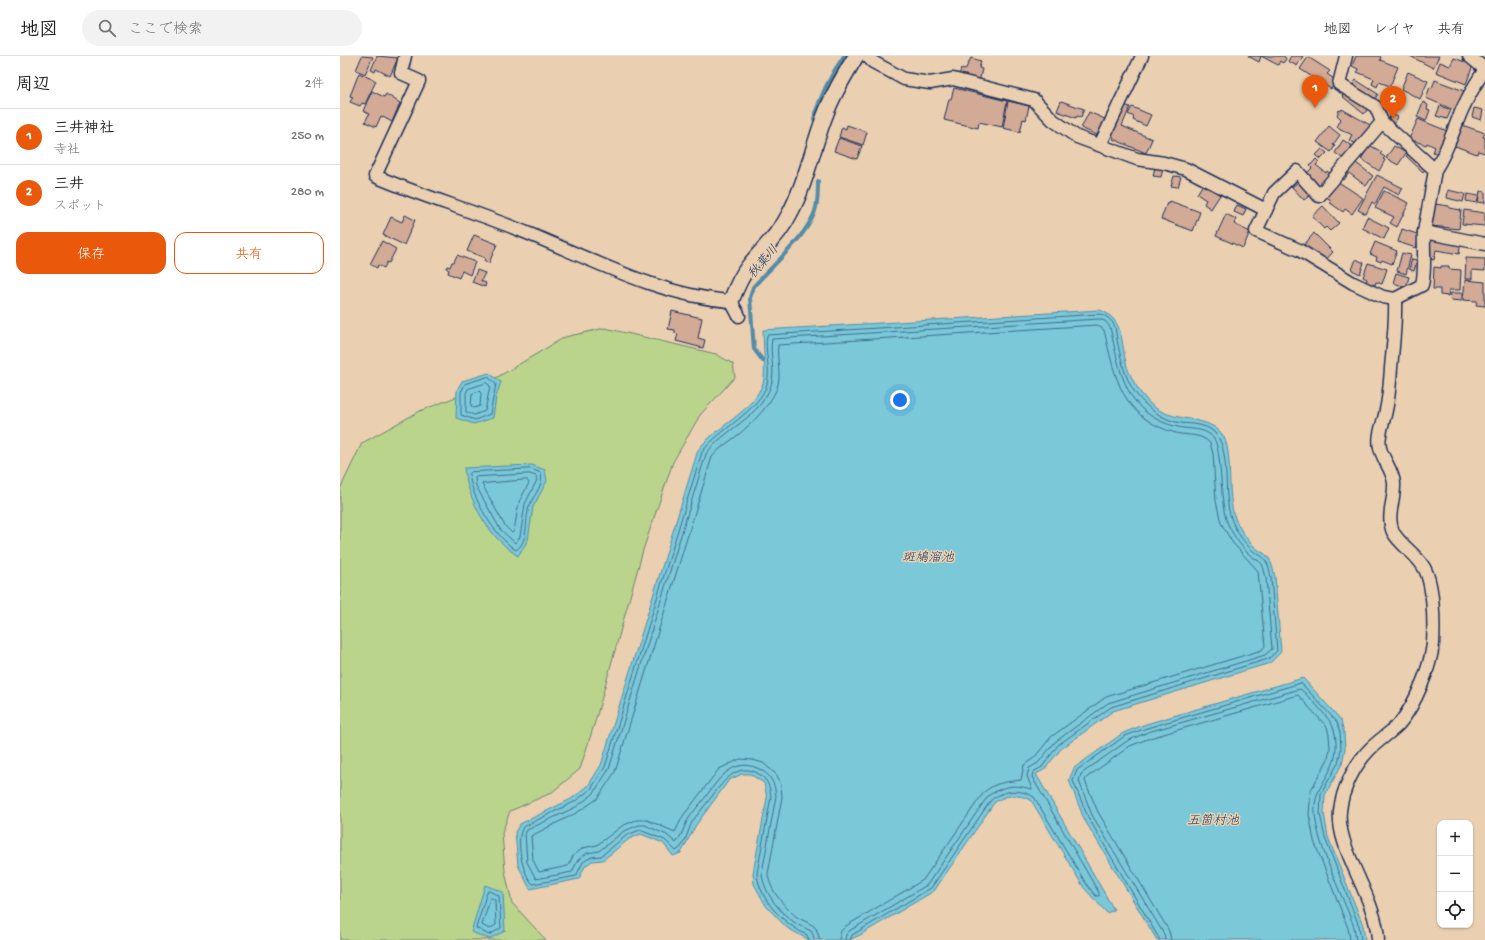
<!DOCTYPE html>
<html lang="ja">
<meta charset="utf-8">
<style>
:root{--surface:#fff;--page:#f2f2f2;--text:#202124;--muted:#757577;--line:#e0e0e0;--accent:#ea580c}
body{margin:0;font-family:"Gochi Hand","Klee One",sans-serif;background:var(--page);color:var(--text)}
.controls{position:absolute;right:12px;bottom:12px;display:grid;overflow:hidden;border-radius:8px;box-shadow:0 1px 3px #0004}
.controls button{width:36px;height:36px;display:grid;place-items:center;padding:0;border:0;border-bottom:1px solid var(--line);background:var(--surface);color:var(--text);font:20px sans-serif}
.you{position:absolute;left:560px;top:344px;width:14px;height:14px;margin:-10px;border:3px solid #fff;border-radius:50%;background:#1a73e8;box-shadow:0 0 0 6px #1a73e833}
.badge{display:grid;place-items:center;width:26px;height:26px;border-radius:50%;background:var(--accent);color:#fff;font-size:13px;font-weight:700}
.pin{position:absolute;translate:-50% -33px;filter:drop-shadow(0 1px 2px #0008)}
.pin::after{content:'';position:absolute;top:21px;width:14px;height:12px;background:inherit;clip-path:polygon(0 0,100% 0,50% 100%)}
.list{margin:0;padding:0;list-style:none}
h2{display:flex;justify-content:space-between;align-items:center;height:52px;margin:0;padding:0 16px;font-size:17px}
h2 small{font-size:13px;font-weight:400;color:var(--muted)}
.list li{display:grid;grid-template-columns:26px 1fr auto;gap:12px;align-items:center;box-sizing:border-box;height:56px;padding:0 16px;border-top:1px solid var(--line)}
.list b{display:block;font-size:15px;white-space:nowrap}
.list p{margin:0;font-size:13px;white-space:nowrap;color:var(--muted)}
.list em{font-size:13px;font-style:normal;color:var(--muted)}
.actions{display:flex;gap:8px;padding:12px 16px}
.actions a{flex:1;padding:9px 0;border:1px solid var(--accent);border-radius:12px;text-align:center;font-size:14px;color:var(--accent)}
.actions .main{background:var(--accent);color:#fff}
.icon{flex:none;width:22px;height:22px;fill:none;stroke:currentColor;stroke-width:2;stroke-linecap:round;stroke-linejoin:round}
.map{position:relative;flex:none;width:1145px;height:884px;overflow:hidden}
header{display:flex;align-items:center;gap:24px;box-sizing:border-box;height:56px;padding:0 20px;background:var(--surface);border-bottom:1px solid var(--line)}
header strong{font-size:19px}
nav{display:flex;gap:22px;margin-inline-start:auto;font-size:14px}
.search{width:280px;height:36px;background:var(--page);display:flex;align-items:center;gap:10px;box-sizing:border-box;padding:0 14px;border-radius:22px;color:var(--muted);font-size:15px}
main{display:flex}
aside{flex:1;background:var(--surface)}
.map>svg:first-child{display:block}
.green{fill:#bbd48b;stroke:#6b8274}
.water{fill:#7ac8d8;stroke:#548ba7}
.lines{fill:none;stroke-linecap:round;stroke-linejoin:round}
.shore{stroke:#416c8f;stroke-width:1}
.stream{stroke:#548ba7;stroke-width:4}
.building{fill:#d3aa95;stroke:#1b2f5e}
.minor-casing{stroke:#1b2f5e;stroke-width:15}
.tertiary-casing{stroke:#1b2f5e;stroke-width:18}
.minor{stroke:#ead0b1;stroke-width:12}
.tertiary{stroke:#ead0b1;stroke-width:15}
.labels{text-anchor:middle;stroke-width:3;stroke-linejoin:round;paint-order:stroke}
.water-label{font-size:13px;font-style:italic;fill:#243e6a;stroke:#ead0b1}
</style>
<header>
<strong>地図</strong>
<div class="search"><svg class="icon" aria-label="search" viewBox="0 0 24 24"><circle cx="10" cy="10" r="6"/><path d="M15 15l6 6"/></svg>ここで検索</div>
<nav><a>地図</a><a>レイヤ</a><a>共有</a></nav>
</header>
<main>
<aside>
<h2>周辺<small>2件</small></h2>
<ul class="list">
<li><span class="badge">1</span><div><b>三井神社</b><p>寺社</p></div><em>250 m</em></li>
<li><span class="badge">2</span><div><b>三井</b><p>スポット</p></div><em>280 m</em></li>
</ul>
<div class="actions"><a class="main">保存</a><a>共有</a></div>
</aside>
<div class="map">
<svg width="1145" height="884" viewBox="0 0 1145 884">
<rect width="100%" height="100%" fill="#ead0b1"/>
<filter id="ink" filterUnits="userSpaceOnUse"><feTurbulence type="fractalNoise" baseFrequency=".025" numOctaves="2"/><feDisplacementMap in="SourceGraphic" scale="8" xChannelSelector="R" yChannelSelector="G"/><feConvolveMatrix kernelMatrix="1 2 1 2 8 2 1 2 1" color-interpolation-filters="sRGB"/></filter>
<g filter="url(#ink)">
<polygon class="green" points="265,272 376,298 393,308 395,321 360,359 333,406 303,494 255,666 240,713 211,737 170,755 162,777 165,815 172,847 206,884 0,884 0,433 22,387 80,355 139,332 225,281"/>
<g class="water">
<path d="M760,254C788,265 779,292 789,316C793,325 798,334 805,342C826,370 865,356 882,378C894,394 886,440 895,462C899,472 907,484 916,492C919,495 925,497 928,501C932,506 933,514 935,521L941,596L930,607L773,655L721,693L704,714L696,718L774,854L767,857L744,832L691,744C678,738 666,738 654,747L594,835L520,879L509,884H469L447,872L426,850L414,828L413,817L427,742L424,727L410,718H402L389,724L356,769L341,797L333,800L323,787L301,778L289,783L263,804L252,805L245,810L239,823L190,833L178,809L175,776L180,768L231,743L248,730L261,709L358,394C376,370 412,357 423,327C426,318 423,286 423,274Z"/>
<polygon points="149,317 161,326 156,341 153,362 134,368 116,362 117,334 122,325"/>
<path d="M192,409L205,414L207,425L193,451L188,484L178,500C149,481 129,447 124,412Z"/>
<polygon points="963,622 1001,664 1004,677 1005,693 1002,708 985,739 984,757 988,781 1023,869 1025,884 817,884 744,763 729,724 734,712 783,677 806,668"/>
<polygon points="145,829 163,836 165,875 149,883 131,876"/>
</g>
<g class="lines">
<g class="shore">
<polygon points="148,321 156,328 150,358 135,364 121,359 121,336 125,328"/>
<polygon points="147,327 150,330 145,355 134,359 126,356 126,337 128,333"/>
<polygon points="139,335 141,337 140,350 134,352 131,350 132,338"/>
<path d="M191,413L201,417C204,428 195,438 190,448C184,461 190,485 176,494C155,481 132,442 129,418L131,416Z"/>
<polygon points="190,418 196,420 197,424 185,448 180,481 175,487 160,473 136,430 135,422 136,421"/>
<polygon points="187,424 189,427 179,446 174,475 172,477 165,470 142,428"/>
<polygon points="149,835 159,840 161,872 149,879 136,872 147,836"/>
<polygon points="152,842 155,844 156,869 149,873 142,869 150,843"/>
<path d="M469,884L467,879C444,868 419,844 417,817L431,741C430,731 428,724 419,718C396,704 381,729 369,744C363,752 357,759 352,766C348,774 345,791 336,795L325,784L300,774L287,779L261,800L251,801L243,806L236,820L193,828C182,818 175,784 183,771L234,746L251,733L265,711L362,396C377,375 420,354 427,328C431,312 424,294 427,279L760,258C766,260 771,263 774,269C776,273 776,279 777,284C781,302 784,320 794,335C805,351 822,364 841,367C852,368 864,368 873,375C892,391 882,438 891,462C895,474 904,487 913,495C917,498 923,500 925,504C929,509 930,516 931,522L937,595L928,603L771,651L718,689L702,711L693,716L692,721L759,837V840H756L747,829L694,741C680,732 664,734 651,744L591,832L512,879L510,884"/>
<path d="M474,884C474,881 473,878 471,875C466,872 459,870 454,866C439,856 423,835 422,817L436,740C435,727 430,717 417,712C392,701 377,725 364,743C358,750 352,757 347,765C344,772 341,781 336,787L327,779L305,769H299L284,775L259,795L247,797L238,804L232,816L196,823L187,806L185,778L187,774L236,751L253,738L269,713L366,398C384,373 421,361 431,329C436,315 429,298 432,283L759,263L765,265L770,271C780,316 785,359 838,371C850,374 866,371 874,383C882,394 880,445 886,463C890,475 900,490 910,499C913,502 919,504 922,508C924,512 925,518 926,522L932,593L925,599L768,647L715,686L698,707L689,712L687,720L692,733C688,733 686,731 682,731C670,728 658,733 648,740L587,829L509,875L506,879L505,884"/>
<path d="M480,884L476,872C471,867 463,865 457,861C445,852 429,833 428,818L442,741L441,729L437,719L423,707L413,704L400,703L379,713L343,760L335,776L307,764H296L282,770L257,789L243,792L233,800L228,810L199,816L193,804L191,780L238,756L257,743L275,716L372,401C379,392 389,386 398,379C412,367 430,350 437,332C442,319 436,302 438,289L757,269L764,274C775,321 781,362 836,377C848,380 860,377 870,387L873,398L876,445L881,467L892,486L918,515L925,590L922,594L766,641L711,681L694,702L684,709L681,724C666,726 656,726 644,736L583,824L506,870L501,875L499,884"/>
<polyline points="820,884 748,761 733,725 737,714 785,680 807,672 961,627 997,666 1000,677 1001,693 998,707 981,738 980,758 985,782 1019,870 1021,884"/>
<path d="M825,884L824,878L752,759L739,725L741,718L787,685L808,676L960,633C966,637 989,662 992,669C997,678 997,695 994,705C987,725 973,734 975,758C978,792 1002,838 1014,871L1016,884"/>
<polyline points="831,884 829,875 758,756 745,725 746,722 790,690 810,682 958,639 987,671 989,679 990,692 988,703 971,734 969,758 974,785 1008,872 1010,884"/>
</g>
<g class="stream">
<path d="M474,63C480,40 490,20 504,0"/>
<path d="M423,305L414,293L410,242L413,231C430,212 460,186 471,164C478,153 478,138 478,125"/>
</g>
</g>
<g class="building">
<polygon points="22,0 33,1 25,18 16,14"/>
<polygon points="37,0 58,2 50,20 36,13 35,16 31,14"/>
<polygon points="908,0 944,0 946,3 943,7 940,5 938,9 921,0 919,6"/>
<polygon points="951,0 963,0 957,10 948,5"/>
<polygon points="1016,0 1039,0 1041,1 1040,4 1058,11 1050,30 1039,26 1037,31 1032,28 1034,23 1017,16 1018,13 1012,10"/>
<polygon points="1070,0 1099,0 1093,12"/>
<polygon points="968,1 990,15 987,18 997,25 991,33 960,13"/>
<polygon points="631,2 641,5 639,12 642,13 639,26 618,22 621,13 625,14"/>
<polygon points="1114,2 1133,9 1126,28 1096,16 1100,6 1110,10"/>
<polygon points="1068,16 1088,25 1080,43 1061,33"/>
<polygon points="19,17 36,25 25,48 22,47 20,50 10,46 13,41 10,40"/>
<polygon points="1016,24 1038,38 1033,46 1011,32"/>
<polygon points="1095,24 1124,35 1116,55 1086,42 1090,31 1092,32"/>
<polygon points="614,32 667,45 662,71 639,66 638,72 604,64 609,43 611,43"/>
<polygon points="32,35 44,41 46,38 60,47 52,66 41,60 36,71 25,66 29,58 23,55"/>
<polygon points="1006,35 1029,51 1024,58 1002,40"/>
<polygon points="668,45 689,50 686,64 683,63 680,76 663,72"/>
<polygon points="721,45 744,53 741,61 737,60 736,62 717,55"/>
<polygon points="1083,46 1088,49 1087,53 1090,54 1086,65 1077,61"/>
<polygon points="784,49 790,51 782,70 812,83 806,97 773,83 774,81 771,79"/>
<polygon points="1100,50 1111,54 1107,63 1096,60"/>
<polygon points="792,51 811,59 806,70 793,64 794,61 788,58"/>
<polygon points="1134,52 1143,54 1141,64 1132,61"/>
<polygon points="1002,53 1030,69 1018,89 1009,84 1012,79 997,71 1001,63 997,59 999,54 1001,55"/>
<polygon points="749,56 767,64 759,80 741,72"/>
<polygon points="1051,58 1058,61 1054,68 1048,65"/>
<polygon points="1078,63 1112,77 1102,100 1093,96 1095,91 1087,87 1086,89 1069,83"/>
<polygon points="507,69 527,76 523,89 499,81 502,71 506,73"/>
<polygon points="1122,69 1145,77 1143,81 1145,82 1145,97 1138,95 1137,98 1115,90"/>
<polygon points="989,70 1000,79 993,89 995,90 991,96 977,86"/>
<polygon points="499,82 522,90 517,103 494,95"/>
<polygon points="1003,84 1012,90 1004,103 995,97"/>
<polygon points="1031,90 1042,96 1040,98 1045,101 1043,103 1045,104 1039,115 1021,103 1029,91"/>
<polygon points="1054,90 1066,97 1058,109 1046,102"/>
<polygon points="982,93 987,97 981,103 976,99"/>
<polygon points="1071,96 1087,111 1083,116 1066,100"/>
<polygon points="976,103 979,106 976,109 986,117 987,115 992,119 980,133 965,119 972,112 970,110"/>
<polygon points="1011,103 1033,120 1026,130 1009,117 1004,124 998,119"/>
<polygon points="815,111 823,113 821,121 813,120"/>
<polygon points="1037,119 1063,132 1059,139 1044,131 1035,148 1032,146 1026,158 1018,154"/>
<polygon points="834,120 841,121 838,131 831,130"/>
<polygon points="962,123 973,137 964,144 952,131"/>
<polygon points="997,125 1023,142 1012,158 1005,153 1003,156 989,146 991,144 986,141"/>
<polygon points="863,128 880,139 871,153 864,148 866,144 857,138"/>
<polygon points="1108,134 1125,138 1123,146 1107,142"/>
<polygon points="1044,135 1069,147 1057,171 1050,167 1054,161 1035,152"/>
<polygon points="1140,135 1145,136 1145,147 1138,146"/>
<polygon points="1127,138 1139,140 1137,147 1126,145"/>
<polygon points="830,145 860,156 853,175 821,163 827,147 829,148"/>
<polygon points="1095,148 1109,150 1109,152 1121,154 1119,173 1092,170"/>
<polygon points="897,149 906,153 903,160 894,156"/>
<polygon points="983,150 999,167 990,175 986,171 984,173 972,160"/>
<polygon points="1124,154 1145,157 1145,170 1122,168"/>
<polygon points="886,158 896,163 894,168 910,176 903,192 876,180"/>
<polygon points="65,159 75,164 64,189 43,179 51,161 62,166"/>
<polygon points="1027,161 1049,172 1044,183 1022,172"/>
<polygon points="1062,173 1080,179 1076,192 1058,186"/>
<polygon points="974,177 993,196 984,206 964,189"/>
<polygon points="134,179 157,188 149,207 144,205 145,202 127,195"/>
<polygon points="1092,180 1121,186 1119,198 1096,194 1094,204 1087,202"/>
<polygon points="42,185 56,193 49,207 47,206 44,212 38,209 37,212 30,208"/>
<polygon points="1035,186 1057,195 1052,208 1042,204 1041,206 1036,204 1037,201 1030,198"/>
<polygon points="1062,197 1071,199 1066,218 1057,215"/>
<polygon points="117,199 135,206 130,219 122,215 119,222 108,217 109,214 106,212 107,210 110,211 112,206 114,206"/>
<polygon points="1126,202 1145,203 1145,215 1132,214 1132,223 1125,223"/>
<polygon points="1016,203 1024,207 1020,218 1012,214"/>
<polygon points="1072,203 1077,204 1074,215 1069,213"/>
<polygon points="1028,207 1047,213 1042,228 1036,226 1035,229 1026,227 1027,223 1023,221"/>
<polygon points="1101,210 1109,210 1109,213 1121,214 1120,234 1109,234 1108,240 1100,239 1100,233 1093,233 1094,211 1101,212"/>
<polygon points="137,214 145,217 141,225 146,227 145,231 132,226"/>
<polygon points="1056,217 1069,221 1066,231 1053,227"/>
<polygon points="1125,224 1145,226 1145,250 1136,249 1137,245 1123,244"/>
<polygon points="1111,237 1122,237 1122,245 1110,244"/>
<polygon points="332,255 362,262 358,282 365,284 363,292 336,285 338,278 335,277 335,274 328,273"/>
</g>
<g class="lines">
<g class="minor-casing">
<g id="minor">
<path d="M65,0L61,17L79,25L35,120C81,140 130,154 177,173C246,200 317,240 391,245L399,260"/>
<polyline points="527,0 533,6 564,23 590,27 613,23 694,44 713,64 737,81 797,103 824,107 846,113 926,154"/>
<polyline points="1006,0 999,28 1036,51 1042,66 1095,114 1084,176 1145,188"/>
<polyline points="1129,0 1145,13"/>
<path d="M1042,66L979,140L957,115L934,137L916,175L959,194L1013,227L1043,241L1055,243L1082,229C1086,212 1083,193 1084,176"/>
<polyline points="760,89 802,0"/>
<path d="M1095,114C1106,97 1110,84 1117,66C1124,47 1134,30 1145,13"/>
<path d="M1038,884C1036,840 996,794 1000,755C1002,733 1015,708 1030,693C1039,684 1050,677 1059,668C1075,649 1090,613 1093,588C1094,568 1094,526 1083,510C1075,497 1060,489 1053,476C1046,460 1055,443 1054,427C1053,415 1043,404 1040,392C1037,379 1044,366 1046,354C1049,341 1050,326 1051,312C1053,289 1056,266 1055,243"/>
</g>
</g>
<g class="tertiary-casing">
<path id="tertiary" d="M391,245C396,232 401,220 409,210C423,192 440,178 450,157C466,127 472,94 484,62C492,40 504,20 516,0"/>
</g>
<use href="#minor" class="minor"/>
<use href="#tertiary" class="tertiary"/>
</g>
</g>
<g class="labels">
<g class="water-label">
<text transform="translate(422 205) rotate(-49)" y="5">秋葉川</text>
<text x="588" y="505">斑鳩溜池</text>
<text x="873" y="768">五箇村池</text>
</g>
</g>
</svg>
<div class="controls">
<button>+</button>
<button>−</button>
<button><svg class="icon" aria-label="locate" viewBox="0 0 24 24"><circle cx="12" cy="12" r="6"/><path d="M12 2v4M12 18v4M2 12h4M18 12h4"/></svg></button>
</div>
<div class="you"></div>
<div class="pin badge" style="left:975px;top:52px">1</div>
<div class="pin badge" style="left:1053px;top:63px">2</div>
</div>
</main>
